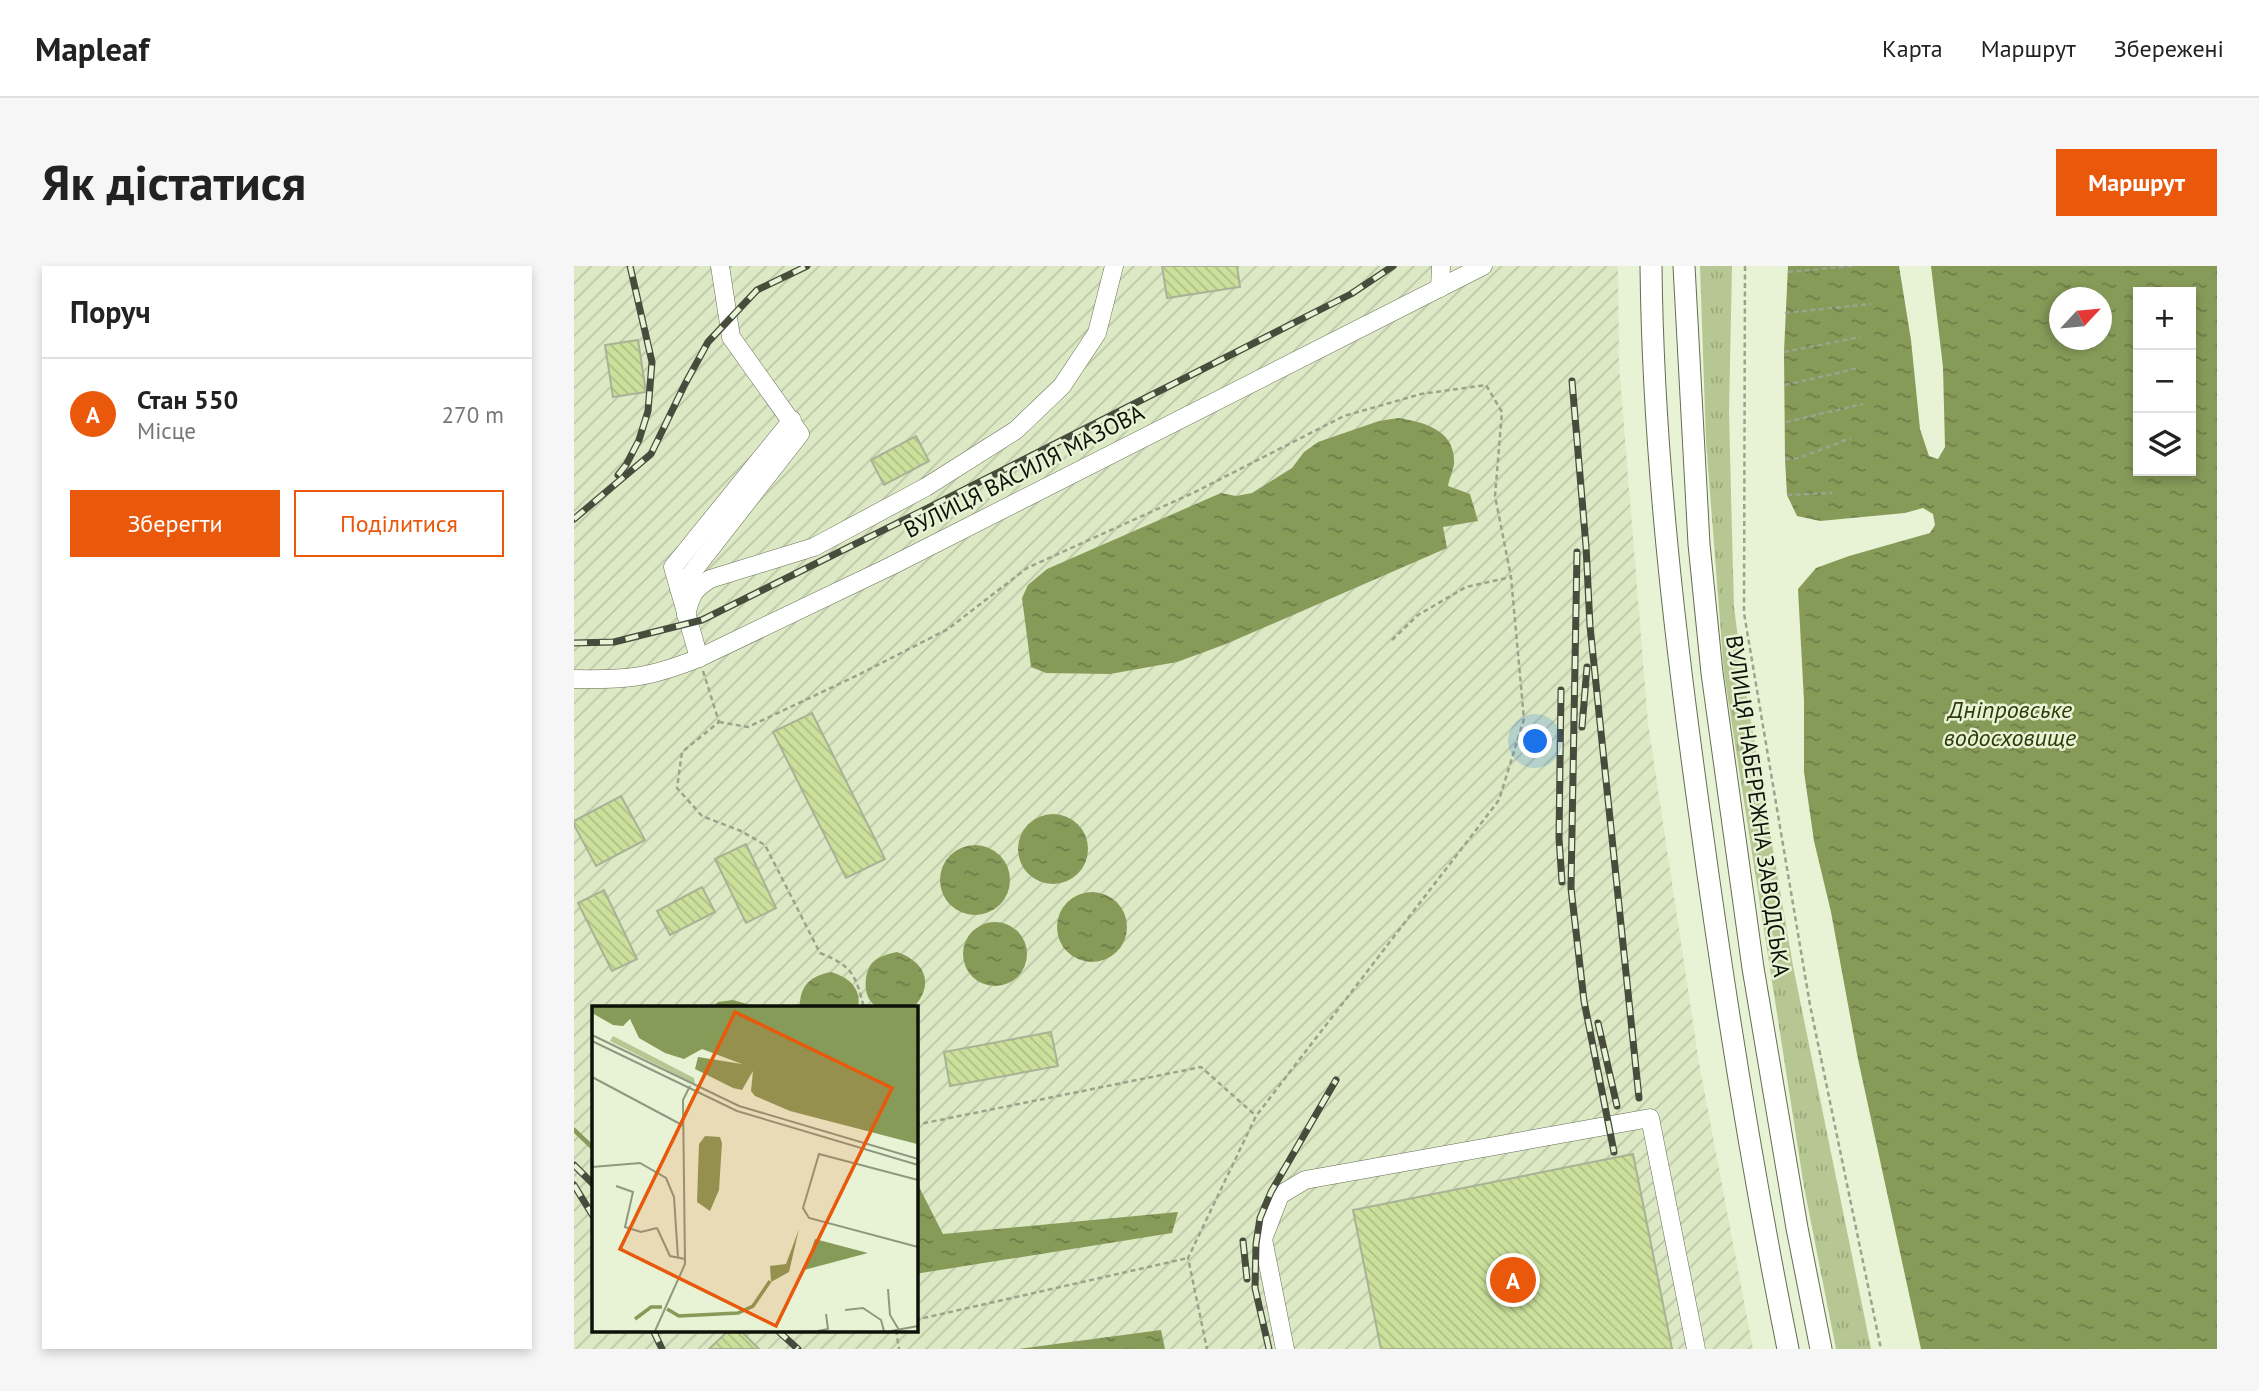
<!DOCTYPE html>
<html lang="uk">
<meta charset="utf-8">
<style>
:root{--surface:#fff;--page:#f6f6f6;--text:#222;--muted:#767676;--line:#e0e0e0;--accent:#ea580c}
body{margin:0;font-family:"PT Sans",sans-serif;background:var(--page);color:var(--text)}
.controls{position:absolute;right:21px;top:21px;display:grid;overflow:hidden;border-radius:0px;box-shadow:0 4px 10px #0003}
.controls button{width:63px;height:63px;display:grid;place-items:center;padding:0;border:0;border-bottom:2px solid var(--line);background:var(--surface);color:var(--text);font:35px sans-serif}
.compass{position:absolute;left:1475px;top:21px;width:63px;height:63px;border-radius:50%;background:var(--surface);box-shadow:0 4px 10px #0003;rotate:64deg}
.you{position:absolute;left:962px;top:476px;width:24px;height:24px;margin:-18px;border:5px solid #fff;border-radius:50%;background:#1a73e8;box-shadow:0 0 0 10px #1a73e833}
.badge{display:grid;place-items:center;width:46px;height:46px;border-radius:50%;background:var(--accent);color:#fff;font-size:23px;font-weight:700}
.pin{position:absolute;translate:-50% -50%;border:4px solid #fff;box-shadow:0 2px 7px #0006}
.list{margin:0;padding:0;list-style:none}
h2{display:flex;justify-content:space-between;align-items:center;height:91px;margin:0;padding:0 28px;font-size:30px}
h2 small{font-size:23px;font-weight:400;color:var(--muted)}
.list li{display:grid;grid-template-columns:46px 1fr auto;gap:21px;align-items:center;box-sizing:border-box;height:112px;padding:0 28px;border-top:2px solid var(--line)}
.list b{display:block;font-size:26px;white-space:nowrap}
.list p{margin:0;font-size:23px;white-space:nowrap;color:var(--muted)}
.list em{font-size:23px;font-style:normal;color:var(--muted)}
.actions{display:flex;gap:14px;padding:21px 28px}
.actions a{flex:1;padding:16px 0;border:2px solid var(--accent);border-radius:0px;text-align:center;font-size:24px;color:var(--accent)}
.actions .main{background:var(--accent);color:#fff}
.icon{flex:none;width:38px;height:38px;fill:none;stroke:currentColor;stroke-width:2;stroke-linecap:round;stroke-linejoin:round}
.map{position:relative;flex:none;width:1643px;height:1083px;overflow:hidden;border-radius:0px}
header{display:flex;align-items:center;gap:42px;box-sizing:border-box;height:98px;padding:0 35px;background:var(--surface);border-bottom:2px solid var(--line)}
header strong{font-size:33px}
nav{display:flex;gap:38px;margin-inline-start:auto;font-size:24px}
.intro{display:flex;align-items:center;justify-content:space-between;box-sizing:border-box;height:168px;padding:0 42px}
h1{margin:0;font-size:49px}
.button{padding:18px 32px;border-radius:0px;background:var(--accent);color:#fff;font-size:24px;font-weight:700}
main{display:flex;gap:42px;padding:0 42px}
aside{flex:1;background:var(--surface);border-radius:0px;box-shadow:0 4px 10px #0003}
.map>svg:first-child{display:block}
.industrial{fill:url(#industrial-furrows);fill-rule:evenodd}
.grass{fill:url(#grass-tufts)}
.water{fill:url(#water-ripples);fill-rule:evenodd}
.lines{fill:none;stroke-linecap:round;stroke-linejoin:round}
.stream{stroke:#879b59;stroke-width:4.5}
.building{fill:url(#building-back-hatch);stroke:#a9b296;stroke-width:2}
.minor-casing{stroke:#646d53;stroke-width:19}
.major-casing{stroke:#646d53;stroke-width:23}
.path{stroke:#9ba38c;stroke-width:2.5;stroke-dasharray:5 3.5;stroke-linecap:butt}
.minor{stroke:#fff;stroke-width:18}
.major{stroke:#fff;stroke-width:21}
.rail-casing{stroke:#474c3d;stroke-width:7}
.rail{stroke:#e8f2d4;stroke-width:4.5;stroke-dasharray:13;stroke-linecap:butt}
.labels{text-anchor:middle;stroke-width:5;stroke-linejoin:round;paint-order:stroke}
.street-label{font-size:23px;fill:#0e1107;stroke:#e8f2d4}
.water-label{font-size:24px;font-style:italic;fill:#2f3c08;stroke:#e8f2d4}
.inset-river{fill:none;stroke:#879b59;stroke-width:3.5}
.inset-road{fill:none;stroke:#919882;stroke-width:2}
.view{fill:#e8590c;fill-opacity:0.15;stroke:#e8590c;stroke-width:3.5}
.inset-edge{fill:none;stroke:#0e1107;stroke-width:3.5}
</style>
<header>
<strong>Mapleaf</strong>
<nav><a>Карта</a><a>Маршрут</a><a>Збережені</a></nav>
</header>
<div class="intro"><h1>Як дістатися</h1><a class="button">Маршрут</a></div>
<main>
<aside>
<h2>Поруч<small></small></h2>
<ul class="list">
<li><span class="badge">A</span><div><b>Стан 550</b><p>Місце</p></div><em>270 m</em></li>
</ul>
<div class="actions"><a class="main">Зберегти</a><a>Поділитися</a></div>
</aside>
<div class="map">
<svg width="1643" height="1083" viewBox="0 0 1643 1083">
<defs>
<pattern id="industrial-furrows" width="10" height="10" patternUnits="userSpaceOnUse" patternTransform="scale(1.75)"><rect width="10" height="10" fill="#dce9c4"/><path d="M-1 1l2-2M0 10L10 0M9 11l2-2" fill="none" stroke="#bcc7a7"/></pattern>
<pattern id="grass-tufts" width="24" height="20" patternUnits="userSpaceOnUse" patternTransform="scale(1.75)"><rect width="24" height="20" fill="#b6c793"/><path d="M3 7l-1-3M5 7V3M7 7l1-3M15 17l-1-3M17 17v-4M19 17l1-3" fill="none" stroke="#9baa7d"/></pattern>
<pattern id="water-ripples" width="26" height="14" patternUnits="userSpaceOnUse" patternTransform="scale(1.75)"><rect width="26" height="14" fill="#879b59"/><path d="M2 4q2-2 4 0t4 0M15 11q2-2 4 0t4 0" fill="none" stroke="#6d7d48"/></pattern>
<pattern id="building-back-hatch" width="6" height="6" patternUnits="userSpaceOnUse" patternTransform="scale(1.75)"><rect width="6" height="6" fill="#cbe09b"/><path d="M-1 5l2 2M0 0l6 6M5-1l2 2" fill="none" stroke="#adbf84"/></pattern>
</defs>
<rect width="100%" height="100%" fill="#e8f2d4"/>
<path class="industrial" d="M0,0H1044L1045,99L1074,457L1125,797L1179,1083H0ZM19,742H341V1064H19Z"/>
<polygon class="grass" points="1126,0 1158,0 1155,146 1158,268 1160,341 1168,403 1219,700 1297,1083 1262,1083 1230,921 1150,407 1132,175"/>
<g class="water">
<path d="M1214,0H1325L1337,74L1346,163L1355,190L1364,193L1371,181L1369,101L1357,0H1643V1083H1347L1284,793L1257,646L1240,575L1230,506V435L1224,323L1242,302L1275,290L1356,267L1361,259L1359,248L1349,242L1331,247L1246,255L1223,250L1213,229L1211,193L1210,86ZM1564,26H1617V205H1564ZM1486,32H1528V74H1486Z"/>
<path d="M824,152C850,156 882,164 880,198C879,205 875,213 874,220L896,228L904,255L869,261L873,282L652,378L603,396L536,408L472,407L457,401L448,332L454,319L473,303L647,227L662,230L678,227L718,202L730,186L744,176L805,155Z"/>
<circle cx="479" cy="583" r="35"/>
<circle cx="401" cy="614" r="35"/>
<circle cx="518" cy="661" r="35"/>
<circle cx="421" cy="688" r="32"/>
<path d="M323,686C352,696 361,719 339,742C329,742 314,744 305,741C288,736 289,708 298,697C305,690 314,688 323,686Z"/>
<path d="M257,706C274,711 288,722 284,742H226C225,720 236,710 257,706Z"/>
<polygon points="159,734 173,738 176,742 137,742 144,736"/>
<polygon points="341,913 369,968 604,946 598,967 341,1008"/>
<polygon points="587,1064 591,1083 444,1083"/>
</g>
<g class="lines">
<polyline class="stream" points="0,864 19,882"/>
</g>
<g class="building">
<polygon points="588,0 663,0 666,21 593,32"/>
<polygon points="64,74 72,126 39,131 31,79"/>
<polygon points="342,170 355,195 310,219 297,194"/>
<polygon points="238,447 311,593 272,612 199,466"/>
<polygon points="47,530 71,574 22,600 0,559 0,555"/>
<polygon points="172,578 202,642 172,657 141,593"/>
<polygon points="128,621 141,646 96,669 83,645"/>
<polygon points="30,624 63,693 38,705 4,637"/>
<polygon points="477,766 484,800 376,820 370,786"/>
<polygon points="1059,888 1098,1083 807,1083 779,944"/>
<polygon points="155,1064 166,1064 185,1083 135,1083"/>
</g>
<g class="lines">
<g class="minor-casing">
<g id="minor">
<polyline points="866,22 867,0"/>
<polyline points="105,323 226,168 157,71 146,0"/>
<path d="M112,349C117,329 119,324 136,313L240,281L352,221L442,164L488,120L523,67L540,0"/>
<polyline points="125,392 99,301 218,154"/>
<path d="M0,413C53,414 75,412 125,392L317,300L909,0"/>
<polyline points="711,1083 689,973 706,929 731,914 1076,852 1122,1083"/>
</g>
</g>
<g class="major-casing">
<g id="major">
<path d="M1077,0C1079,187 1101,373 1127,558C1151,734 1179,909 1214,1083"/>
<polyline points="1110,0 1125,278 1138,407 1179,702 1223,962 1247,1083"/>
</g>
</g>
<g class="path">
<polyline points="1171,0 1170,347 1236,739 1307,1083"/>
<polyline points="1214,6 1278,0"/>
<polyline points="1211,47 1297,38"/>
<polyline points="1210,86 1286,71"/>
<polyline points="1211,119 1285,102"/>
<polyline points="1212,156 1289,138"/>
<polyline points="1211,193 1225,192 1277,172"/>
<polyline points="1213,229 1258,227"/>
<polyline points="818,374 844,349 892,321 937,311"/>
<path d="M129,405L145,456L108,486L103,522L128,550L167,565L191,579L246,687C279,700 282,710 290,742"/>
<polyline points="145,456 174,461 282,410 374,363 453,302 619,227 770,150 847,128 912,119 928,146 921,230 937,311 950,453 925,534 682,850 614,992 633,1083"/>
<polyline points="341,859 627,801 681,849"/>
<polyline points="341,1054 614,992"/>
<polyline points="322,1064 325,1083"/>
</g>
<use href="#minor" class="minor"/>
<use href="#major" class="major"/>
<g class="rail-casing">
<g id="rail">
<polyline points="998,115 1012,280 1016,360 1065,832"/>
<polyline points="44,209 52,199 65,174 74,145 78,96 56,0"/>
<polyline points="0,253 77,188 111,118 134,76 183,24 233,0"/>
<polyline points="1003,286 997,622 1010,735 1040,886"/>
<polyline points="0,377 40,376 128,354 362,238 777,28 819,0"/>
<polyline points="987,424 985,572 988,616"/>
<polyline points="1008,461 1013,401"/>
<polyline points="1024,757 1043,840"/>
<polyline points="0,899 19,918"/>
<polyline points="0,919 19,950"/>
<polyline points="669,975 673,1013"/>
<polyline points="79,1064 88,1083"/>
<polyline points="203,1064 224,1083"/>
<polyline points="695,1083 681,1022 682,978 686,952 697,926 762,814"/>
</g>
</g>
<use href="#rail" class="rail"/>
</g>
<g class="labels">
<g class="street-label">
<text transform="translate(450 205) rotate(-27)" y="8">ВУЛИЦЯ ВАСИЛЯ МАЗОВА</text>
<text transform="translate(1184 540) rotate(82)" y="8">ВУЛИЦЯ НАБЕРЕЖНА ЗАВОДСЬКА</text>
</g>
<g class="water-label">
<text x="1436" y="452">Дніпровське<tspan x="1436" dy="28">водосховище</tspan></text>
</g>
</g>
<g transform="translate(18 740)">
<rect width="326" height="326" fill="#e8f2d4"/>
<path d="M21,30L102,72L103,78L18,35Z" fill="#b6c793"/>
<path d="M0,0H325V138L198,105L163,90L159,85L161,65L150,84L141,82L103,63L106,51L150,58L110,43L92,53L73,47L47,32L38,13L31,20L21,19L0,7ZM113,130L128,131L130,137L127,184L118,205L105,196L107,138ZM207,223L197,266L179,276L178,260L194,258ZM223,233L276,247L212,264Z" fill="#879b59"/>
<path class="inset-river" d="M75,303L87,310L146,307L161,300L178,275M43,313L59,301H70"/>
<path class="inset-road" d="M0,29L147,100L326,153M0,35L145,105L326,159M0,71L92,120M0,161L48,157L74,172L82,191L86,252M326,174L227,148L211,202L217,212L326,241M24,180L41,186L33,221L49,226L65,222M65,222L78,250L93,253M296,283L298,309L307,324M253,304L271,302L289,314L292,325M63,325L93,258L91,94L98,80M226,325L236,323L234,308M299,325L326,320"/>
<path class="view" d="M143,6L300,82L184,320L28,243Z"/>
<rect width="326" height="326" class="inset-edge"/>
</g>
</svg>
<div class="controls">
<button>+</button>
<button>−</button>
<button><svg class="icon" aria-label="layers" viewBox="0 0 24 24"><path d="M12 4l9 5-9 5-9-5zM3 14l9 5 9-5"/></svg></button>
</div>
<svg class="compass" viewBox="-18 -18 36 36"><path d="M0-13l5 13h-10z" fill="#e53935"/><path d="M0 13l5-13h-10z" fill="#767676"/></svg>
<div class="you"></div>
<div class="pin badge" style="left:939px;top:1014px">A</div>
</div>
</main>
